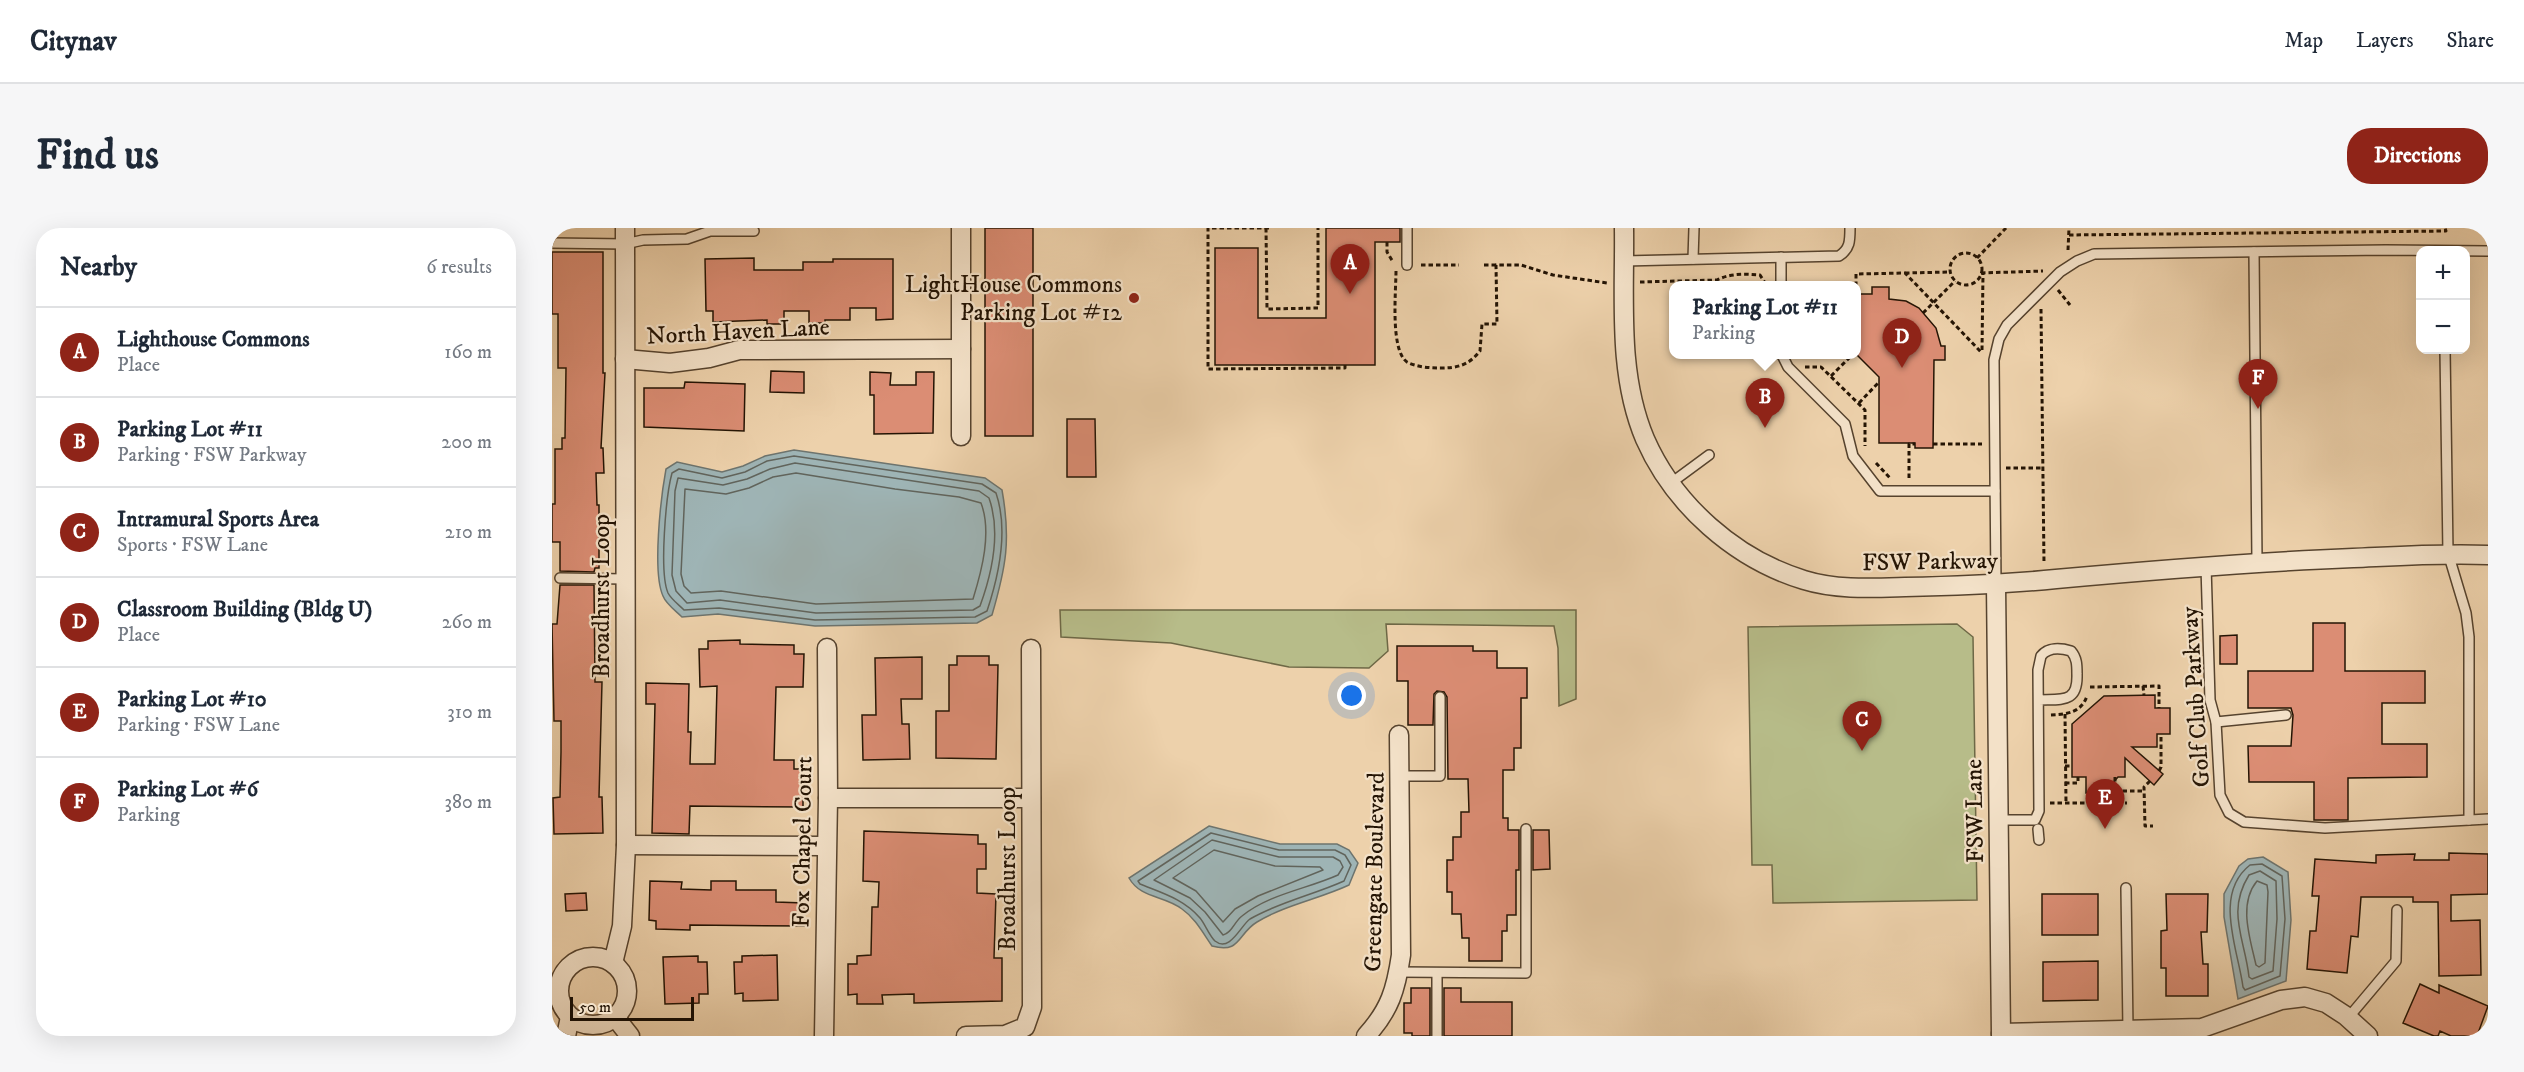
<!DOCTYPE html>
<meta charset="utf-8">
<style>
:root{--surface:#fff;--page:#f6f6f7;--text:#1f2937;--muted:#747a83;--line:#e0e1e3;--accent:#8f2418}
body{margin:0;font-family:"IM FELL DW Pica",serif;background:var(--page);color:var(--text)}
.controls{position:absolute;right:18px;top:18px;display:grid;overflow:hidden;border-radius:12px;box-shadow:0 6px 24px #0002}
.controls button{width:54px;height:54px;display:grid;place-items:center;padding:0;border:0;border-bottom:2px solid var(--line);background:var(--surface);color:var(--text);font:30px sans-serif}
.scale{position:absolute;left:18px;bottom:15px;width:124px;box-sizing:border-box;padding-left:6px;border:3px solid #241404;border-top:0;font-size:16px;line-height:21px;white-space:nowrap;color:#241404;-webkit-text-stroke:4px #f3e1c8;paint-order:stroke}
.you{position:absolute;left:800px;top:468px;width:21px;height:21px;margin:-15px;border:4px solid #fff;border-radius:50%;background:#1a73e8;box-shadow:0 0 0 9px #1a73e833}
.badge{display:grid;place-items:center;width:39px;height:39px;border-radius:50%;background:var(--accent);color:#fff;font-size:20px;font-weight:700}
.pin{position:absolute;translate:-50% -50px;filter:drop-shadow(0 2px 3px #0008)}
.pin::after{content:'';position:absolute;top:32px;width:21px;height:18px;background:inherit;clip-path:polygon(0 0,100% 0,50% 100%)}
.popup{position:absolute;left:1117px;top:53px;width:192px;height:78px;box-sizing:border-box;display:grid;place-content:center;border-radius:12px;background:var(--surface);filter:drop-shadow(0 2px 4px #0005);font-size:20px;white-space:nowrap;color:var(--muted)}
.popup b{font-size:22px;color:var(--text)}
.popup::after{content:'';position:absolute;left:50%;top:100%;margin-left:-12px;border:12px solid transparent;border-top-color:var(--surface)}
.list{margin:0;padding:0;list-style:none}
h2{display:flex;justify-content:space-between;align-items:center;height:78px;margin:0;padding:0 24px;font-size:26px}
h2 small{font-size:20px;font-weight:400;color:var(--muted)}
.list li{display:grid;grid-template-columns:39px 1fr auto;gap:18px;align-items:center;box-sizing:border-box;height:90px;padding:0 24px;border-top:2px solid var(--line)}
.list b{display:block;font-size:22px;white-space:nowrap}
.list p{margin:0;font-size:20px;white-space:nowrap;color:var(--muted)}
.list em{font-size:20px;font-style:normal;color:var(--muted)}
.map{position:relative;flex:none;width:1936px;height:808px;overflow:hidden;border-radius:24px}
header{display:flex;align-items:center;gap:36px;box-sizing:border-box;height:84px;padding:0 30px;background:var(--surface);border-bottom:2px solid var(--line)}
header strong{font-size:28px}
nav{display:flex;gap:33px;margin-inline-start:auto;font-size:21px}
.intro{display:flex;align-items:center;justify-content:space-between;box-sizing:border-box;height:144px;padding:0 36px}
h1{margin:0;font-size:42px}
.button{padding:15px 27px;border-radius:24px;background:var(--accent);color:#fff;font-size:21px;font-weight:700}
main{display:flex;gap:36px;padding:0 36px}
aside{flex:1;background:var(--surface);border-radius:24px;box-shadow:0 6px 24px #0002}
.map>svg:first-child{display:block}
.green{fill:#b7bc89;stroke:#6e6846;stroke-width:1.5}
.water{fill:#9eb4b5;stroke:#6d746e;stroke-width:1.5}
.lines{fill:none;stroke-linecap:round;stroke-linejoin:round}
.shore{stroke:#61645c;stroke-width:1.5}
.building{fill:#db8d74;stroke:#241404;stroke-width:1.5}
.service-casing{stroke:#56432e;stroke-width:12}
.minor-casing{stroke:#56432e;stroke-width:21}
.path{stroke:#241404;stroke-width:3;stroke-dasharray:4.5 3;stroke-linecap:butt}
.service{stroke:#f3e1c8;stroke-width:9}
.minor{stroke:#f3e1c8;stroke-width:18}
.poi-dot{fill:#8f2418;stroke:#f3e1c8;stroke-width:2}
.labels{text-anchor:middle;stroke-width:4.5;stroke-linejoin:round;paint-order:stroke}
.poi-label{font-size:24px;fill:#241404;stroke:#f3e1c8;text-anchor:end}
.street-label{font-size:24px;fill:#241404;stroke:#f3e1c8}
</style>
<header>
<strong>Citynav</strong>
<nav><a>Map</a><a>Layers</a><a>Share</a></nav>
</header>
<div class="intro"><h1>Find us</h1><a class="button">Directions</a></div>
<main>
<aside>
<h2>Nearby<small>6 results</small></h2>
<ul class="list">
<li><span class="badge">A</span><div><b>Lighthouse Commons</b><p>Place</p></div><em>160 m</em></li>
<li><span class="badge">B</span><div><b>Parking Lot #11</b><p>Parking · FSW Parkway</p></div><em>200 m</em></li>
<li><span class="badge">C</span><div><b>Intramural Sports Area</b><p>Sports · FSW Lane</p></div><em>210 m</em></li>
<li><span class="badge">D</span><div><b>Classroom Building (Bldg U)</b><p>Place</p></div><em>260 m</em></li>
<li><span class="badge">E</span><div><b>Parking Lot #10</b><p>Parking · FSW Lane</p></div><em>310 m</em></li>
<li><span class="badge">F</span><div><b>Parking Lot #6</b><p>Parking</p></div><em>380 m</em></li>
</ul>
</aside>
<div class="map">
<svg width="1936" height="808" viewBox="0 0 1936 808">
<rect width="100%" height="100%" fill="#edd1ab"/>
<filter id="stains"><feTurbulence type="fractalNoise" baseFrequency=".00333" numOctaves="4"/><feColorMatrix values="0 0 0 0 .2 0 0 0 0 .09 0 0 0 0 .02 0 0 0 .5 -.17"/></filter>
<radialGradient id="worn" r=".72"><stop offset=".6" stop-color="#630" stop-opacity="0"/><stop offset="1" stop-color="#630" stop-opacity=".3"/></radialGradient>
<g class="green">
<polygon points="508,382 1024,382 1024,471 1007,478 1006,420 1002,398 834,396 836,423 817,440 737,439 619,415 509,409"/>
<polygon points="1405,396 1421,409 1425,672 1221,675 1220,637 1200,637 1196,399"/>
</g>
<g class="water">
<path d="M242,222L433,250L450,262C459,312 454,339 440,387L425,395L263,398L166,386L130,389C124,383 114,376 111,368C100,344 109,268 114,241L125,234L170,244L191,238L213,228Z"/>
<path d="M657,598L728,616H785L797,622L806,635L797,657C767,671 733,677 705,694C685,706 689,726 660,718C651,705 643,690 630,681C612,667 589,671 577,650Z"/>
<polygon points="1711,629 1736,644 1739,692 1734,753 1686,771 1672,689 1672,666 1687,638 1696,631"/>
</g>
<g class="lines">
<g class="shore">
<path d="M242,228L430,256L444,265C457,303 447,347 435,383L423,389L263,392L167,380L132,382C127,377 119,371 116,365C107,344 114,267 120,245L127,241L170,250L193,244L215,233Z"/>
<path d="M243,235L427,263L437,270C449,304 440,345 428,378L421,382L264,385L168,372L135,375L124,363L120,347L123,263L126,250L171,257L195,251L218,241Z"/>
<path d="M244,245L343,261L407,269L429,275C440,304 430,342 421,371L264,376L169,363L139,365L132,358L129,346L133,261L174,266L197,260L221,249Z"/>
<path d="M659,605L727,622H783L793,627L799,637L792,653C761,667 727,674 698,691C689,697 678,725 663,713C657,707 653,696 648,690C632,671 610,665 588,656L586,653Z"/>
<path d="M660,612L727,629H781L788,633L791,639L786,647C755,661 717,666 690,688C682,694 680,705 671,707L653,684L638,670L602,652Z"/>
<polygon points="662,622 723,638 768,639 771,642 706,668 683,681 671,694 644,663 621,650"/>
<path d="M1698,637L1710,636L1730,648L1733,691L1728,748L1693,762L1691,759C1686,721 1661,666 1698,637Z"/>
<path d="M1708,643L1724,653L1725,691L1721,743L1700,751L1697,749C1693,711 1674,684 1697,647Z"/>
<path d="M1705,653L1715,657L1716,664L1713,735L1707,739L1704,737C1698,710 1686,676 1705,653Z"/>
</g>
</g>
<g class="building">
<rect x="433" y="0" width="48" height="208"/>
<polygon points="774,0 848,0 848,14 823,14 823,137 663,137 663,20 706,20 706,90 774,90"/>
<polygon points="0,24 51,24 51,145 53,145 49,220 51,220 52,245 44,245 45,277 47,277 47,340 43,340 42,344 8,343 8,314 0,314 0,276 3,276 3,221 10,221 10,210 13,210 14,140 6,140 6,86 0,86"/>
<polygon points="202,30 202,42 251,42 251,34 281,34 281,31 341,31 341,91 324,92 324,80 298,80 298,92 273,92 273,95 257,95 257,83 232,83 232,96 215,96 215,92 161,94 161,83 154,83 153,31"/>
<polygon points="1320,59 1337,59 1337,71 1354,73 1367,80 1384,100 1389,118 1393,118 1393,132 1382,132 1381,220 1363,220 1363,215 1327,215 1327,149 1305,127 1305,66 1320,66"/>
<polygon points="219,143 252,144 252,165 218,164"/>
<polygon points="318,144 339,145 338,157 364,157 364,144 382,144 381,205 322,206 322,167 318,167"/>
<polygon points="133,154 193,156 192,203 92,199 92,160 132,160"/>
<polygon points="515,191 543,191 544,249 515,249"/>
<polygon points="8,357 42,357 43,454 50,454 47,569 50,569 51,605 2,606 1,570 8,569 9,524 9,493 2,493 0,396 5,396"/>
<polygon points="1761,395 1793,395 1793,443 1873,443 1873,475 1830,475 1830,516 1875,516 1875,549 1796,550 1796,592 1762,592 1762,554 1697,554 1696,518 1739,518 1741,487 1739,480 1696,480 1696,443 1761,443"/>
<polygon points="1685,407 1685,436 1668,436 1668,408"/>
<polygon points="188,412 188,416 242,417 242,426 252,426 251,459 224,459 222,532 242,532 242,541 251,541 251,579 138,578 137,606 100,605 103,476 94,476 94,455 137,456 136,504 139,504 138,536 163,536 165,458 148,459 147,421 156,421 156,413"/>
<polygon points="845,418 921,418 921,423 945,423 945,440 975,440 975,470 969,470 969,520 962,520 962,542 951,542 951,590 956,590 956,602 967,602 967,642 964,642 964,687 955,687 955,703 950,703 950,733 917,733 917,710 910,710 909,686 900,686 900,664 895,664 895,632 901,632 901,609 909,609 909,584 917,584 916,551 896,551 895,469 892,464 885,463 882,466 881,497 856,497 856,453 845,453"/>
<polygon points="405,428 437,428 437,437 446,437 444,531 384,530 384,483 397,483 397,437 405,437"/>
<polygon points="370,429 370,471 349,471 350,496 357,496 358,531 311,532 310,487 324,487 323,430"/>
<polygon points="1603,467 1603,480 1618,480 1618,506 1605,506 1605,519 1580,519 1611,546 1602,557 1573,530 1573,549 1566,549 1559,557 1559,565 1534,565 1534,549 1520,549 1520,496 1552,468"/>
<polygon points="981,602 997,602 998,641 981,642"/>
<polygon points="312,603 426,607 426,616 434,616 434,641 425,641 425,665 444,666 442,730 450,730 450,773 362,775 362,766 330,767 331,776 305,776 305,766 296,767 296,736 305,736 305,728 319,727 320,679 326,679 327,654 311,653"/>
<polygon points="1897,625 1936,626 1936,666 1899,667 1899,693 1928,692 1929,747 1887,748 1886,674 1861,674 1861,669 1809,669 1806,709 1799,708 1795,745 1755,741 1758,703 1764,703 1767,668 1760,668 1763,631 1824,635 1824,627 1863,626 1862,632 1897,632"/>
<polygon points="98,653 130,654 129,661 159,662 159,653 184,653 184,662 224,662 224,674 252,675 252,698 138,697 138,702 104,701 104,693 97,692"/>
<polygon points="34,665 35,682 14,683 13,666"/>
<rect x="1490" y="666" width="56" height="41"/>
<polygon points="1614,666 1656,666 1655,704 1649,704 1651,736 1656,736 1656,768 1614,768 1614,740 1609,740 1609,703 1615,702"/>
<polygon points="225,727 226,772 191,773 191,765 183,766 182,734 190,734 190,728"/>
<polygon points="146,728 146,734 155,734 156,766 147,766 147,775 113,776 111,729"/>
<polygon points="1546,733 1546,772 1491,773 1491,734"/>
<polygon points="1868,756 1887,765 1887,757 1936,778 1925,808 1899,808 1888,803 1886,808 1882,808 1851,795"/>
<polygon points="859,760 878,760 878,808 860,808 860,805 852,805 852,775 859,775"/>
<polygon points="892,760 909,760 909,774 960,774 960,808 892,808"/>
</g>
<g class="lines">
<g class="service-casing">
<g id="service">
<polyline points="0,15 73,16 91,12 135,11 158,3 202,3"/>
<polyline points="1702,24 1705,333"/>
<polyline points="1229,29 1229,58"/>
<polyline points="1141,31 1142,0"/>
<path d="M1072,33L1287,28C1298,21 1298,13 1298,0"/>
<polyline points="855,37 855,0"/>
<polyline points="1893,122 1896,325 1914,385 1917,409 1917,592"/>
<polyline points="1230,127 1236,139 1293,196 1301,228 1328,263 1443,263"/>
<polyline points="1119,255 1157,227"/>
<polyline points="1654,338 1658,472 1664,494 1668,567 1677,585 1692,594 1773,600 1936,591"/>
<polyline points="8,350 73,351"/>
<polyline points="1444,357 1442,132 1447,111 1455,97 1508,44 1525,33 1542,26 1834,22 1936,23"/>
<polyline points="1664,494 1734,487"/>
<polyline points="848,548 888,548 888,469"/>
<path d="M1446,592H1483L1487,583L1486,442L1489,428C1496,419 1509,420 1519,423C1525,430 1525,437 1525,446C1526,475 1511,471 1487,472"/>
<polyline points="1486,601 1487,612"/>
<polyline points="1574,660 1576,802"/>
<polyline points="847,744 974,745 974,601"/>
<polyline points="1796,790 1844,733 1845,682"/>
<polyline points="885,808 885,745"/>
</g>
</g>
<g class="minor-casing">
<g id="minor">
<polyline points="409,0 409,208"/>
<path d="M1072,0C1073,70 1065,145 1093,211C1122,277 1183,331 1252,352C1284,362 1320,360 1353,359C1404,358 1454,356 1504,351C1603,342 1702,334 1801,330C1846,328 1891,325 1936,327"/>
<polyline points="73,131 118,135 157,130 187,122 409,121"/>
<polyline points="1444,357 1449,808"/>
<polyline points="276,570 479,570"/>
<polyline points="74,617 274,618"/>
<circle cx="41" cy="763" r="34"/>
<polyline points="61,735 70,698 74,617 73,0"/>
<polyline points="63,789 78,808"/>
<polyline points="1449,805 1650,800 1729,772 1753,769 1774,775 1794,788 1816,808"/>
<polyline points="14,808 18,789"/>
<polyline points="272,808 276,570 275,420"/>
<polyline points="414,808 453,807 473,799 480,779 479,421"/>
<path d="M814,808C838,782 844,761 849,727L847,507"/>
</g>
</g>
<g class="path">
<polyline points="714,0 715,81 766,80 766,0"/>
<polyline points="717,0 656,0 656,141 793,140 793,137"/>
<polyline points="1517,7 1894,3 1893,0"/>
<polyline points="835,14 835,24 841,34"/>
<polyline points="1516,22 1517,0"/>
<circle cx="1414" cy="41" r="16"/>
<polyline points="1425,30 1454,0"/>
<polyline points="869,37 907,37"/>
<polyline points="932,37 944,37"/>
<path d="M844,43C844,63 838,122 855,134C864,139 878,140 887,140C905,140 916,138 928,123L930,96H945L944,37H969L1001,47L1055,55"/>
<polyline points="1353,45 1399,44"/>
<polyline points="1429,45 1491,43"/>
<path d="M1088,54L1165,52C1179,45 1193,46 1208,47L1215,58"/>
<polyline points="1304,58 1304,46 1353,45 1430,125"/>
<polyline points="1506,62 1518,77"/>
<polyline points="1489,81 1492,335"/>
<polyline points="1371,85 1403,53"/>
<polyline points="1430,122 1431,45"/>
<polyline points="1253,139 1269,139 1313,182 1313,218"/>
<polyline points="1279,148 1300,127"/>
<polyline points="1307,175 1327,154"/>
<polyline points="1381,216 1430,216"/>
<polyline points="1324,235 1338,250"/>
<polyline points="1454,240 1491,240"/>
<polyline points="1357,250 1357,216 1363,216"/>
<polyline points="1591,458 1592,467"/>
<polyline points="1538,459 1607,458 1607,480"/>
<polyline points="1513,486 1514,575"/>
<path d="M1499,487C1515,486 1529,485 1535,468"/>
<polyline points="1513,538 1520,538"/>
<polyline points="1607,543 1609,539 1609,506"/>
<polyline points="1563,549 1563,575"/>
<polyline points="1598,553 1592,559 1593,598 1601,598"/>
<polyline points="1513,555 1526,555 1526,549"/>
<polyline points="1563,563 1591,563"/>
<polyline points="1498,575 1575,575"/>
</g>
<use href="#service" class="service"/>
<use href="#minor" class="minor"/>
</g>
<circle class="poi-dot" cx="582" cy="70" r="6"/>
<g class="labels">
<g class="poi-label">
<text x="570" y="64">LightHouse Commons<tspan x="570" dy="28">Parking Lot #12</tspan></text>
</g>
<g class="street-label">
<text transform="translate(186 103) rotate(-3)" y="8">North Haven Lane</text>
<text transform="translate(1378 333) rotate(-1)" y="8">FSW Parkway</text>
<text transform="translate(49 368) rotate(-90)" y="8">Broadhurst Loop</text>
<text transform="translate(1643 469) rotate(-94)" y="8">Golf Club Parkway</text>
<text transform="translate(1422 583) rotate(-91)" y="8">FSW Lane</text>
<text transform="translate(250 614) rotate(-89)" y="8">Fox Chapel Court</text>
<text transform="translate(455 641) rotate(-90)" y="8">Broadhurst Loop</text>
<text transform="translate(822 644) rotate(-89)" y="8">Greengate Boulevard</text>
</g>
</g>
<rect width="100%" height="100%" filter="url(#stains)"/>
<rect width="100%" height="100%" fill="url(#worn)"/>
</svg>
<div class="controls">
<button>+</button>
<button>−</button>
</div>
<div class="scale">50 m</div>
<div class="you"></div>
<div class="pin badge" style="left:798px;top:66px">A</div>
<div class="pin badge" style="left:1213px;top:200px">B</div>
<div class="popup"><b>Parking Lot #11</b>Parking</div>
<div class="pin badge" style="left:1310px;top:523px">C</div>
<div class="pin badge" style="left:1350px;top:140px">D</div>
<div class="pin badge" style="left:1553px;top:601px">E</div>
<div class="pin badge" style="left:1706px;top:181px">F</div>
</div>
</main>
